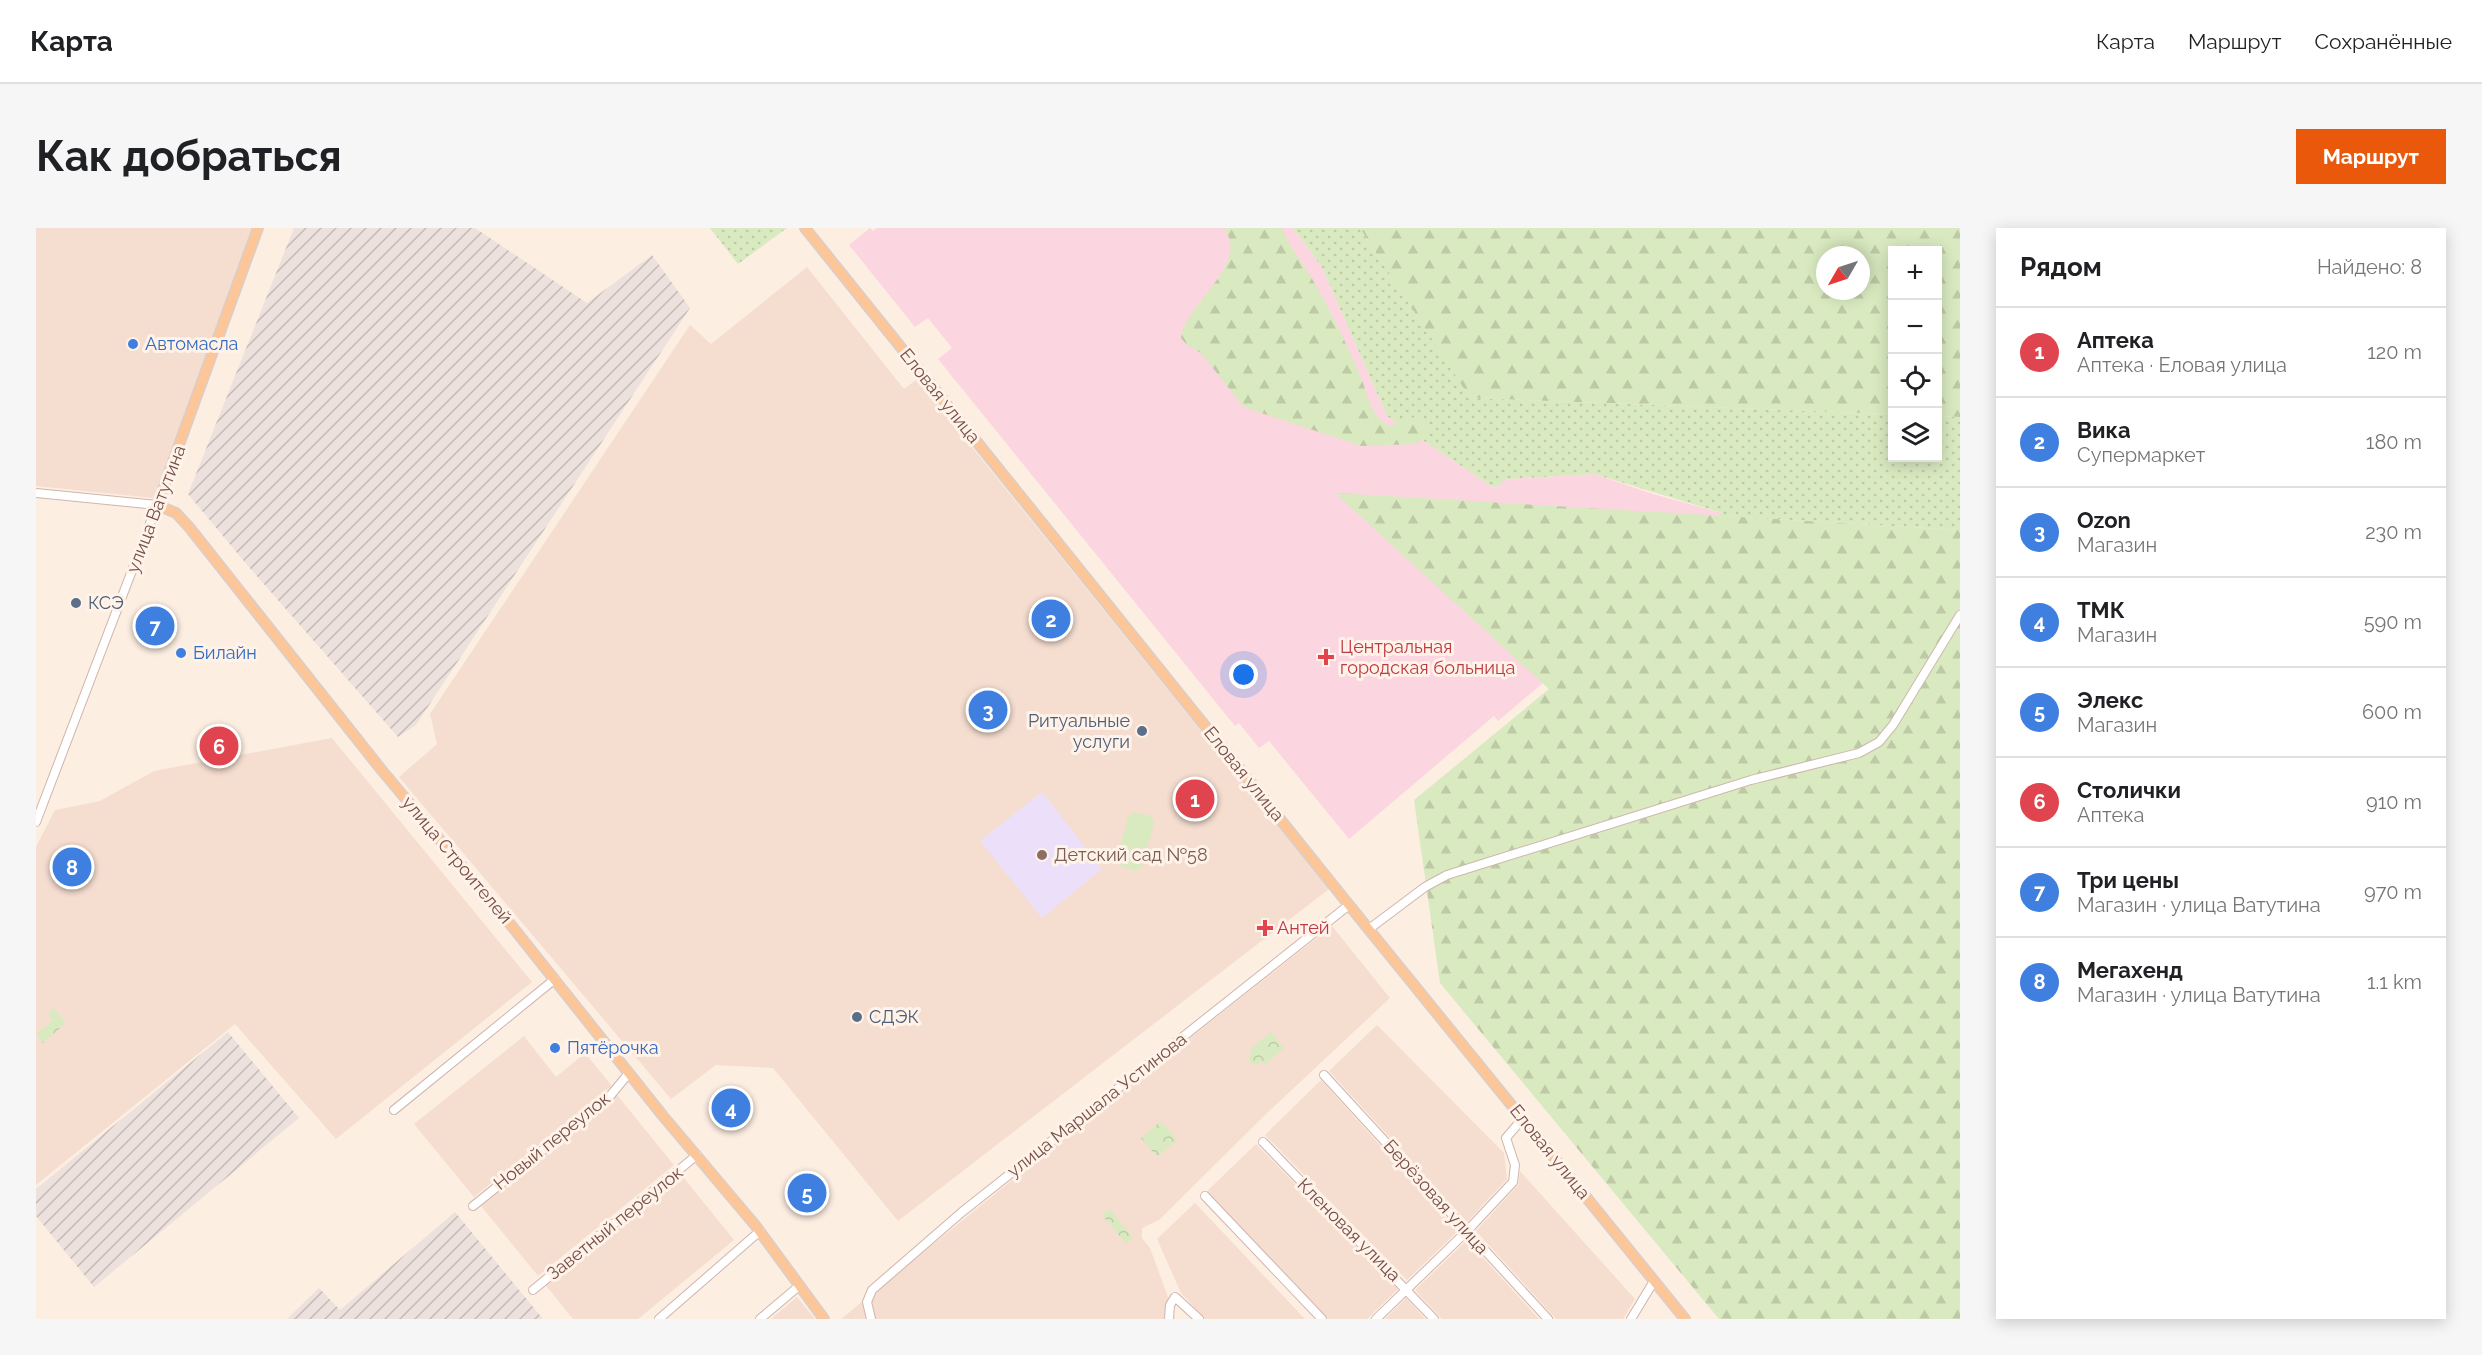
<!DOCTYPE html>
<html lang="ru">
<meta charset="utf-8">
<style>
:root{--surface:#fff;--page:#f6f6f6;--text:#202124;--muted:#757577;--line:#e0e0e0;--accent:#ea580c}
body{margin:0;font-family:Raleway,sans-serif;background:var(--page);color:var(--text)}
.controls{position:absolute;right:18px;top:18px;display:grid;overflow:hidden;border-radius:0px;box-shadow:0 3px 15px #0003}
.controls button{width:54px;height:54px;display:grid;place-items:center;padding:0;border:0;border-bottom:2px solid var(--line);background:var(--surface);color:var(--text);font:30px sans-serif}
.compass{position:absolute;left:1780px;top:18px;width:54px;height:54px;border-radius:50%;background:var(--surface);box-shadow:0 3px 15px #0003;rotate:231deg}
.you{position:absolute;left:1208px;top:447px;width:21px;height:21px;margin:-15px;border:4px solid #fff;border-radius:50%;background:#1a73e8;box-shadow:0 0 0 9px #1a73e833}
.badge{display:grid;place-items:center;width:39px;height:39px;border-radius:50%;background:var(--accent);color:#fff;font-size:20px;font-weight:700}
.pin{position:absolute;translate:-50% -50%;border:3px solid #fff;box-shadow:0 2px 6px #0006}
.list{margin:0;padding:0;list-style:none}
h2{display:flex;justify-content:space-between;align-items:center;height:78px;margin:0;padding:0 24px;font-size:26px}
h2 small{font-size:20px;font-weight:400;color:var(--muted)}
.list li{display:grid;grid-template-columns:39px 1fr auto;gap:18px;align-items:center;box-sizing:border-box;height:90px;padding:0 24px;border-top:2px solid var(--line)}
.list b{display:block;font-size:22px;white-space:nowrap}
.list p{margin:0;font-size:20px;white-space:nowrap;color:var(--muted)}
.list em{font-size:20px;font-style:normal;color:var(--muted)}
.icon{flex:none;width:33px;height:33px;fill:none;stroke:currentColor;stroke-width:2;stroke-linecap:round;stroke-linejoin:round}
.map{position:relative;flex:none;width:1924px;height:1091px;overflow:hidden;border-radius:0px}
header{display:flex;align-items:center;gap:36px;box-sizing:border-box;height:84px;padding:0 30px;background:var(--surface);border-bottom:2px solid var(--line)}
header strong{font-size:28px}
nav{display:flex;gap:33px;margin-inline-start:auto;font-size:21px}
.intro{display:flex;align-items:center;justify-content:space-between;box-sizing:border-box;height:144px;padding:0 36px}
h1{margin:0;font-size:42px}
.button{padding:15px 27px;border-radius:0px;background:var(--accent);color:#fff;font-size:21px;font-weight:700}
main{display:flex;gap:36px;padding:0 36px}
aside{flex:1;background:var(--surface);border-radius:0px;box-shadow:0 3px 15px #0003}
.map>svg:first-child{display:block}
.residential{fill:#f5ded0}
.industrial{fill:url(#industrial-furrows)}
.education{fill:#ebdff9}
.medical{fill:#fbd5e0}
.grass{fill:url(#grass-dots)}
.forest{fill:url(#forest-firs);fill-rule:evenodd}
.park{fill:url(#park-crowns)}
.pitch{fill:#d9eac0}
.lines{fill:none;stroke-linecap:round;stroke-linejoin:round}
.minor-casing{stroke:#d0b5ac;stroke-width:10}
.major-casing{stroke:#d8cecc;stroke-width:12}
.minor{stroke:#fff;stroke-width:8}
.major{stroke:#fdc698;stroke-width:9}
.shop-dot{fill:#3f7fe0;stroke:#fff2e9;stroke-width:2}
.service-dot{fill:#5c6f8a;stroke:#fff2e9;stroke-width:2}
.health-dot{fill:#e0444e;stroke:#fff2e9;stroke-width:2}
.education-dot{fill:#8d6e63;stroke:#fff2e9;stroke-width:2}
.labels{text-anchor:middle;stroke-width:6;stroke-linejoin:round;paint-order:stroke}
.shop-label{font-size:18px;fill:#366cbe;stroke:#fff2e9;text-anchor:start}
.street-label{font-size:18px;fill:#755048;stroke:#fff2e9}
.service-label{font-size:18px;fill:#4e5e75;stroke:#fff2e9;text-anchor:start}
.health-label{font-size:18px;fill:#be3a42;stroke:#fff2e9;text-anchor:start}
.education-label{font-size:18px;fill:#785e54;stroke:#fff2e9;text-anchor:start}
</style>
<header>
<strong>Карта</strong>
<nav><a>Карта</a><a>Маршрут</a><a>Сохранённые</a></nav>
</header>
<div class="intro"><h1>Как добраться</h1><a class="button">Маршрут</a></div>
<main>
<div class="map">
<svg width="1924" height="1091" viewBox="0 0 1924 1091">
<defs>
<pattern id="industrial-furrows" width="10" height="10" patternUnits="userSpaceOnUse" patternTransform="scale(1.5)"><rect width="10" height="10" fill="#ece1dd"/><path d="M-1 1l2-2M0 10L10 0M9 11l2-2" fill="none" stroke="#c4b9b5"/></pattern>
<pattern id="grass-dots" width="8" height="8" patternUnits="userSpaceOnUse" patternTransform="scale(1.5)"><rect width="8" height="8" fill="#d9eac0"/><path d="M2 2h.1M6 6h.1" fill="none" stroke="#becaa6" stroke-width="1.8" stroke-linecap="round"/></pattern>
<pattern id="forest-firs" width="22" height="20" patternUnits="userSpaceOnUse" patternTransform="scale(1.5)"><rect width="22" height="20" fill="#d9eac0"/><path d="M5 1l3.5 6h-7zM16 11l3.5 6h-7z" fill="#becaa6"/></pattern>
<pattern id="park-crowns" width="20" height="18" patternUnits="userSpaceOnUse" patternTransform="scale(1.5)"><rect width="20" height="18" fill="#d9eac0"/><path d="M2 6a3 3 0 1 1 6 0M12 15a3 3 0 1 1 6 0" fill="none" stroke="#becaa6"/></pattern>
</defs>
<rect width="100%" height="100%" fill="#fdeee2"/>
<g class="residential">
<polygon points="0,0 216,0 117,270 0,258"/>
<polygon points="771,39 868,161 881,151 1293,661 862,993 737,840 680,837 635,871 363,549 401,516 394,486 654,97 675,116"/>
<polygon points="296,510 496,754 300,911 199,796 0,957 0,619 19,582 64,573 118,543"/>
<polygon points="1296,698 1354,770 1231,885 1123,992 1106,1000 1106,1010 1114,1020 1132,1069 1129,1091 805,1091 1065,880"/>
<polygon points="1341,797 1468,925 1471,951 1431,994 1293,843"/>
<polygon points="488,808 520,849 549,825 576,858 438,969 378,896"/>
<polygon points="1285,852 1422,1003 1371,1052 1229,907"/>
<polygon points="581,867 638,937 502,1048 445,978"/>
<polygon points="1220,916 1362,1061 1331,1091 1286,1091 1168,966"/>
<polygon points="1484,943 1599,1071 1587,1091 1520,1091 1440,1003 1482,957"/>
<polygon points="643,944 698,1012 602,1091 537,1091 508,1055"/>
<polygon points="1159,975 1269,1091 1169,1091 1145,1065 1121,1011"/>
<polygon points="1431,1012 1503,1091 1406,1091 1379,1062"/>
<polygon points="761,1069 779,1091 735,1091"/>
<polygon points="1370,1070 1389,1091 1349,1091"/>
</g>
<g class="industrial">
<polygon points="258,0 439,0 551,75 616,27 654,80 380,497 362,509 212,338 152,266"/>
<polygon points="192,804 263,890 58,1059 0,988 0,961"/>
<polygon points="419,984 507,1091 251,1091 283,1060 304,1082"/>
</g>
<polygon class="education" points="1006,564 1066,641 1006,690 944,613"/>
<polygon class="medical" points="834,0 837,3 841,0 1257,0 1286,39 1351,188 1458,260 1471,251 1558,246 1617,266 1686,285 1687,303 1462,493 1458,488 1313,611 1233,513 1223,520 1203,495 1199,498 902,131 916,120 892,90 879,99 813,17"/>
<g class="grass">
<polygon points="674,0 751,0 702,36"/>
<polygon points="1257,0 1324,0 1435,170 1856,186 1856,230 1902,230 1902,188 1924,189 1924,302 1686,288 1686,285 1558,246 1471,251 1458,260 1351,188 1286,39"/>
</g>
<g class="forest">
<path d="M1188,0H1246C1253,20 1269,37 1279,56C1297,87 1312,119 1326,152C1333,171 1334,187 1353,198L1384,187L1391,191L1392,206L1381,216L1325,218L1213,181L1206,177L1165,125L1151,117L1145,110C1150,74 1215,37 1188,0Z"/>
<path d="M1324,0H1924V189L1902,188V22H1856V186L1434,170ZM1789,27H1825V63H1789Z"/>
<polygon points="1299,265 1924,302 1924,1091 1683,1091 1404,755 1378,572 1513,461"/>
</g>
<g class="park">
<polygon points="18,780 30,795 7,815 0,806 17,792 12,786"/>
<polygon points="1235,804 1248,820 1228,837 1225,833 1219,838 1212,830 1216,826 1213,822"/>
<polygon points="1125,893 1141,912 1121,929 1105,910"/>
<polygon points="1074,981 1097,1010 1090,1016 1066,987"/>
</g>
<polygon class="pitch" points="1098,584 1115,588 1118,595 1106,639 1099,643 1085,638 1081,632 1092,588"/>
<g class="lines">
<g class="minor-casing">
<g id="minor">
<polyline points="0,265 121,277 0,594"/>
<polyline points="1333,701 1389,659 1411,647 1715,552 1823,525 1843,514 1857,497 1924,387"/>
<polyline points="1288,847 1512,1091"/>
<polyline points="358,882 519,751"/>
<polyline points="1227,914 1398,1091"/>
<polyline points="1169,968 1286,1091"/>
<polyline points="437,978 574,868 593,845"/>
<polyline points="497,1062 661,927"/>
<polyline points="623,1091 724,1003"/>
<polyline points="724,1091 763,1058"/>
<polyline points="835,1091 831,1074 836,1062 926,984 1313,677"/>
<polyline points="1133,1091 1134,1077 1139,1069 1163,1091"/>
<polyline points="1340,1091 1431,1003 1477,954 1479,937 1470,910 1487,890"/>
<polyline points="1595,1091 1618,1053"/>
</g>
</g>
<g class="major-casing">
<g id="major">
<polyline points="222,0 121,277 140,285 153,299 344,540 479,702 627,888 719,997 788,1091"/>
<polyline points="769,0 1313,677 1649,1091"/>
</g>
</g>
<use href="#minor" class="minor"/>
<use href="#major" class="major"/>
</g>
<g class="shop-dot">
<circle cx="97" cy="116" r="6"/>
<circle cx="145" cy="425" r="6"/>
<circle cx="519" cy="820" r="6"/>
</g>
<g class="service-dot">
<circle cx="40" cy="375" r="6"/>
<circle cx="1106" cy="503" r="6"/>
<circle cx="821" cy="789" r="6"/>
</g>
<g class="health-dot">
<path d="M1287 420h6v6h6v6h-6v6h-6v-6h-6v-6h6z"/>
<path d="M1226 691h6v6h6v6h-6v6h-6v-6h-6v-6h6z"/>
</g>
<circle class="education-dot" cx="1006" cy="627" r="6"/>
<g class="labels">
<g class="shop-label">
<text x="109" y="122">Автомасла</text>
<text x="157" y="431">Билайн</text>
<text x="531" y="826">Пятёрочка</text>
</g>
<g class="street-label">
<text transform="translate(904 168) rotate(51)" y="6">Еловая улица</text>
<text transform="translate(120 281) rotate(-69)" y="6">улица Ватутина</text>
<text transform="translate(1208 546) rotate(51)" y="6">Еловая улица</text>
<text transform="translate(421 632) rotate(50)" y="6">улица Строителей</text>
<text transform="translate(1061 877) rotate(-38)" y="6">улица Маршала Устинова</text>
<text transform="translate(516 913) rotate(-39)" y="6">Новый переулок</text>
<text transform="translate(1514 924) rotate(51)" y="6">Еловая улица</text>
<text transform="translate(1400 969) rotate(48)" y="6">Берёзовая улица</text>
<text transform="translate(579 995) rotate(-39)" y="6">Заветный переулок</text>
<text transform="translate(1313 1002) rotate(45)" y="6">Кленовая улица</text>
</g>
<g class="service-label">
<text x="52" y="381">КСЭ</text>
<text x="1094" y="499" text-anchor="end">Ритуальные<tspan x="1094" dy="21">услуги</tspan></text>
<text x="833" y="795">СДЭК</text>
</g>
<g class="health-label">
<text x="1304" y="425">Центральная<tspan x="1304" dy="21">городская больница</tspan></text>
<text x="1241" y="706">Антей</text>
</g>
<g class="education-label">
<text x="1018" y="633">Детский сад №58</text>
</g>
</g>
</svg>
<div class="controls">
<button>+</button>
<button>−</button>
<button><svg class="icon" aria-label="locate" viewBox="0 0 24 24"><circle cx="12" cy="12" r="6"/><path d="M12 2v4M12 18v4M2 12h4M18 12h4"/></svg></button>
<button><svg class="icon" aria-label="layers" viewBox="0 0 24 24"><path d="M12 4l9 5-9 5-9-5zM3 14l9 5 9-5"/></svg></button>
</div>
<svg class="compass" viewBox="-18 -18 36 36"><path d="M0-13l5 13h-10z" fill="#e53935"/><path d="M0 13l5-13h-10z" fill="#757577"/></svg>
<div class="you"></div>
<div class="pin badge" style="left:1159px;top:571px;background:#e0444e">1</div>
<div class="pin badge" style="left:1015px;top:391px;background:#3f7fe0">2</div>
<div class="pin badge" style="left:952px;top:482px;background:#3f7fe0">3</div>
<div class="pin badge" style="left:695px;top:880px;background:#3f7fe0">4</div>
<div class="pin badge" style="left:771px;top:965px;background:#3f7fe0">5</div>
<div class="pin badge" style="left:183px;top:518px;background:#e0444e">6</div>
<div class="pin badge" style="left:119px;top:398px;background:#3f7fe0">7</div>
<div class="pin badge" style="left:36px;top:639px;background:#3f7fe0">8</div>
</div>
<aside>
<h2>Рядом<small>Найдено: 8</small></h2>
<ul class="list">
<li><span class="badge" style="background:#e0444e">1</span><div><b>Аптека</b><p>Аптека · Еловая улица</p></div><em>120 m</em></li>
<li><span class="badge" style="background:#3f7fe0">2</span><div><b>Вика</b><p>Супермаркет</p></div><em>180 m</em></li>
<li><span class="badge" style="background:#3f7fe0">3</span><div><b>Ozon</b><p>Магазин</p></div><em>230 m</em></li>
<li><span class="badge" style="background:#3f7fe0">4</span><div><b>ТМК</b><p>Магазин</p></div><em>590 m</em></li>
<li><span class="badge" style="background:#3f7fe0">5</span><div><b>Элекс</b><p>Магазин</p></div><em>600 m</em></li>
<li><span class="badge" style="background:#e0444e">6</span><div><b>Столички</b><p>Аптека</p></div><em>910 m</em></li>
<li><span class="badge" style="background:#3f7fe0">7</span><div><b>Три цены</b><p>Магазин · улица Ватутина</p></div><em>970 m</em></li>
<li><span class="badge" style="background:#3f7fe0">8</span><div><b>Мегахенд</b><p>Магазин · улица Ватутина</p></div><em>1.1 km</em></li>
</ul>
</aside>
</main>
